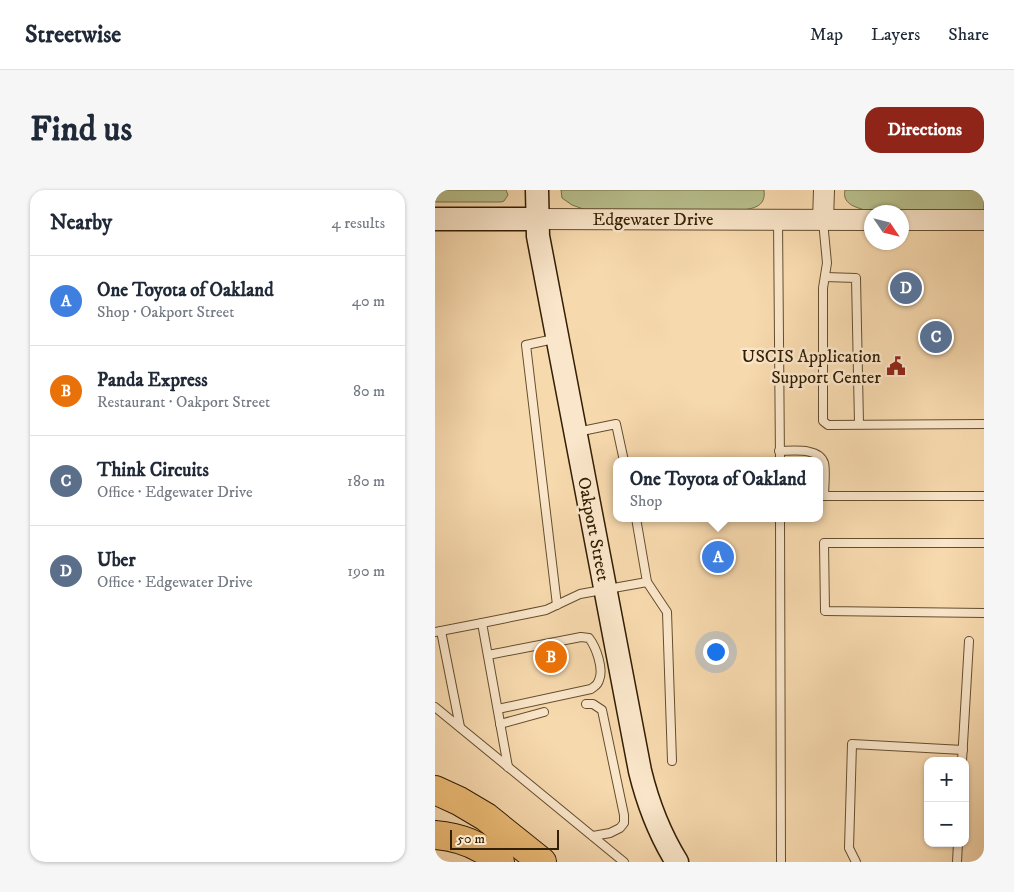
<!DOCTYPE html>
<meta charset="utf-8">
<style>
:root{--surface:#fff;--page:#f6f6f7;--text:#1f2937;--muted:#747a83;--line:#e0e1e3;--accent:#8f2418}
body{margin:0;font-family:"IM FELL DW Pica",serif;background:var(--page);color:var(--text)}
.controls{position:absolute;right:15px;bottom:15px;display:grid;overflow:hidden;border-radius:10px;box-shadow:0 1px 4px #0004}
.controls button{width:45px;height:45px;display:grid;place-items:center;padding:0;border:0;border-bottom:1px solid var(--line);background:var(--surface);color:var(--text);font:25px sans-serif}
.compass{position:absolute;left:429px;top:15px;width:45px;height:45px;border-radius:50%;background:var(--surface);box-shadow:0 1px 4px #0004;rotate:125deg}
.scale{position:absolute;left:15px;bottom:12px;width:109px;box-sizing:border-box;padding-left:5px;border:2px solid #331f04;border-top:0;font-size:14px;line-height:18px;white-space:nowrap;color:#331f04;-webkit-text-stroke:4px #fae6ca;paint-order:stroke}
.you{position:absolute;left:280px;top:461px;width:18px;height:18px;margin:-12px;border:4px solid #fff;border-radius:50%;background:#1a73e8;box-shadow:0 0 0 8px #1a73e833}
.badge{display:grid;place-items:center;width:32px;height:32px;border-radius:50%;background:var(--accent);color:#fff;font-size:16px;font-weight:700}
.pin{position:absolute;translate:-50% -50%;border:2px solid #fff;box-shadow:0 1px 5px #0006}
.popup{position:absolute;left:178px;top:267px;width:210px;height:65px;box-sizing:border-box;display:grid;place-content:center;border-radius:10px;background:var(--surface);filter:drop-shadow(0 1px 4px #0005);font-size:16px;white-space:nowrap;color:var(--muted)}
.popup b{font-size:19px;color:var(--text)}
.popup::after{content:'';position:absolute;left:50%;top:100%;margin-left:-10px;border:10px solid transparent;border-top-color:var(--surface)}
.list{margin:0;padding:0;list-style:none}
h2{display:flex;justify-content:space-between;align-items:center;height:65px;margin:0;padding:0 20px;font-size:21px}
h2 small{font-size:16px;font-weight:400;color:var(--muted)}
.list li{display:grid;grid-template-columns:32px 1fr auto;gap:15px;align-items:center;box-sizing:border-box;height:90px;padding:0 20px;border-top:1px solid var(--line)}
.list b{display:block;font-size:19px;white-space:nowrap}
.list p{margin:0;font-size:16px;white-space:nowrap;color:var(--muted)}
.list em{font-size:16px;font-style:normal;color:var(--muted)}
.map{position:relative;flex:none;width:549px;height:672px;overflow:hidden;border-radius:15px}
header{display:flex;align-items:center;gap:30px;box-sizing:border-box;height:70px;padding:0 25px;background:var(--surface);border-bottom:1px solid var(--line)}
header strong{font-size:24px}
nav{display:flex;gap:28px;margin-inline-start:auto;font-size:18px}
.intro{display:flex;align-items:center;justify-content:space-between;box-sizing:border-box;height:120px;padding:0 30px}
h1{margin:0;font-size:35px}
.button{padding:12px 22px;border-radius:15px;background:var(--accent);color:#fff;font-size:18px;font-weight:700}
main{display:flex;gap:30px;padding:0 30px}
aside{flex:1;background:var(--surface);border-radius:15px;box-shadow:0 1px 4px #0004}
.map>svg:first-child{display:block}
.green{fill:#b8c08e;stroke:#767049}
.lines{fill:none;stroke-linecap:round;stroke-linejoin:round}
.service-casing{stroke:#644e2e;stroke-width:10}
.tertiary-casing{stroke:#644e2e;stroke-width:22}
.secondary-casing{stroke:#331f04;stroke-width:25}
.motorway-casing{stroke:#331f04;stroke-width:30}
.service{stroke:#fae6ca;stroke-width:8}
.tertiary{stroke:#fae6ca;stroke-width:20}
.secondary{stroke:#fae6ca;stroke-width:22}
.motorway{stroke:#ecbc77;stroke-width:28}
.labels{text-anchor:middle;stroke-width:5;stroke-linejoin:round;paint-order:stroke}
.street-label{font-size:18px;fill:#331f04;stroke:#fae6ca}
.poi-label{font-size:18px;fill:#331f04;stroke:#fae6ca;text-anchor:end}
</style>
<header>
<strong>Streetwise</strong>
<nav><a>Map</a><a>Layers</a><a>Share</a></nav>
</header>
<div class="intro"><h1>Find us</h1><a class="button">Directions</a></div>
<main>
<aside>
<h2>Nearby<small>4 results</small></h2>
<ul class="list">
<li><span class="badge" style="background:#3f7fe0">A</span><div><b>One Toyota of Oakland</b><p>Shop · Oakport Street</p></div><em>40 m</em></li>
<li><span class="badge" style="background:#e8710a">B</span><div><b>Panda Express</b><p>Restaurant · Oakport Street</p></div><em>80 m</em></li>
<li><span class="badge" style="background:#5c6f8a">C</span><div><b>Think Circuits</b><p>Office · Edgewater Drive</p></div><em>180 m</em></li>
<li><span class="badge" style="background:#5c6f8a">D</span><div><b>Uber</b><p>Office · Edgewater Drive</p></div><em>190 m</em></li>
</ul>
</aside>
<div class="map">
<svg width="549" height="672" viewBox="0 0 549 672">
<rect width="100%" height="100%" fill="#f7d9ae"/>
<filter id="stains"><feTurbulence type="fractalNoise" baseFrequency=".004" numOctaves="4"/><feColorMatrix values="0 0 0 0 .2 0 0 0 0 .09 0 0 0 0 .02 0 0 0 .5 -.17"/></filter>
<radialGradient id="worn" r=".72"><stop offset=".6" stop-color="#630" stop-opacity="0"/><stop offset="1" stop-color="#630" stop-opacity=".3"/></radialGradient>
<g class="green">
<polygon points="0,0 71,0 73,5 69,11 66,12 0,12"/>
<path d="M126,0H329C331,16 320,18 308,20H151L137,15L127,8Z"/>
<path d="M410,0H549V21L430,20C419,17 407,13 410,0Z"/>
</g>
<g class="lines">
<g class="service-casing">
<g id="service">
<polyline points="343,30 345,271"/>
<polyline points="388,31 392,73 388,98 388,231 393,235 549,234"/>
<polyline points="390,87 421,88 424,234"/>
<polyline points="119,149 91,155 122,415"/>
<polyline points="142,242 181,234 189,271"/>
<path d="M344,261C357,261 384,257 389,273C391,281 389,298 389,306H549"/>
<polyline points="201,328 212,392 232,422 237,571"/>
<polyline points="345,328 346,672"/>
<polyline points="549,353 389,353 390,421 549,423"/>
<polyline points="6,441 25,537"/>
<polyline points="0,442 47,433"/>
<path d="M53,465L146,447L154,448C161,457 169,479 164,490C163,495 160,496 156,499L63,519"/>
<polyline points="151,514 158,514 167,520 189,625 189,633 185,638 175,643 158,646"/>
<polyline points="0,517 189,672"/>
<polyline points="65,534 109,522"/>
<polyline points="527,571 534,451"/>
<polyline points="73,577 47,433 111,420 145,404 212,392"/>
<polyline points="421,672 414,658 417,554 528,560"/>
<polyline points="522,672 523,653"/>
</g>
</g>
<g class="tertiary-casing">
<g id="tertiary">
<polyline points="102,29 437,30"/>
<polyline points="388,30 389,0"/>
<polyline points="467,30 549,30"/>
</g>
</g>
<g class="secondary-casing">
<g id="secondary">
<path d="M102,0L103,46L205,581C213,614 224,643 242,672"/>
<polyline points="0,29 102,29"/>
</g>
</g>
<g class="motorway-casing">
<g id="motorway">
<polyline points="0,600 24,611 51,627 107,672"/>
<path d="M0,645C25,647 46,655 65,672"/>
</g>
</g>
<use href="#service" class="service"/>
<use href="#tertiary" class="tertiary"/>
<use href="#secondary" class="secondary"/>
<use href="#motorway" class="motorway"/>
</g>
<defs>
<g id="civic-bare" transform="scale(1.5)"><path d="M-.6-6.5H3V-4.5H.6V-3L4-1V1h2V6H-6V1h2V-1L-.6-3ZM-1.2 2.5V6h2.4V2.5Z" fill="#8f2418" stroke="#fae6ca" stroke-width="2.5" paint-order="stroke"/></g>
</defs>
<g fill-rule="evenodd">
<use href="#civic-bare" x="461" y="176"/>
</g>
<g class="labels">
<g class="street-label">
<text x="218" y="35">Edgewater Drive</text>
<text transform="translate(159 339) rotate(79)" y="6">Oakport Street</text>
</g>
<g class="poi-label">
<text x="446" y="172">USCIS Application<tspan x="446" dy="21">Support Center</tspan></text>
</g>
</g>
<rect width="100%" height="100%" filter="url(#stains)"/>
<rect width="100%" height="100%" fill="url(#worn)"/>
</svg>
<div class="controls">
<button>+</button>
<button>−</button>
</div>
<svg class="compass" viewBox="-18 -18 36 36"><path d="M0-13l5 13h-10z" fill="#e53935"/><path d="M0 13l5-13h-10z" fill="#747a83"/></svg>
<div class="scale">50 m</div>
<div class="you"></div>
<div class="pin badge" style="left:283px;top:367px;background:#3f7fe0">A</div>
<div class="popup"><b>One Toyota of Oakland</b>Shop</div>
<div class="pin badge" style="left:116px;top:467px;background:#e8710a">B</div>
<div class="pin badge" style="left:501px;top:147px;background:#5c6f8a">C</div>
<div class="pin badge" style="left:471px;top:98px;background:#5c6f8a">D</div>
</div>
</main>
